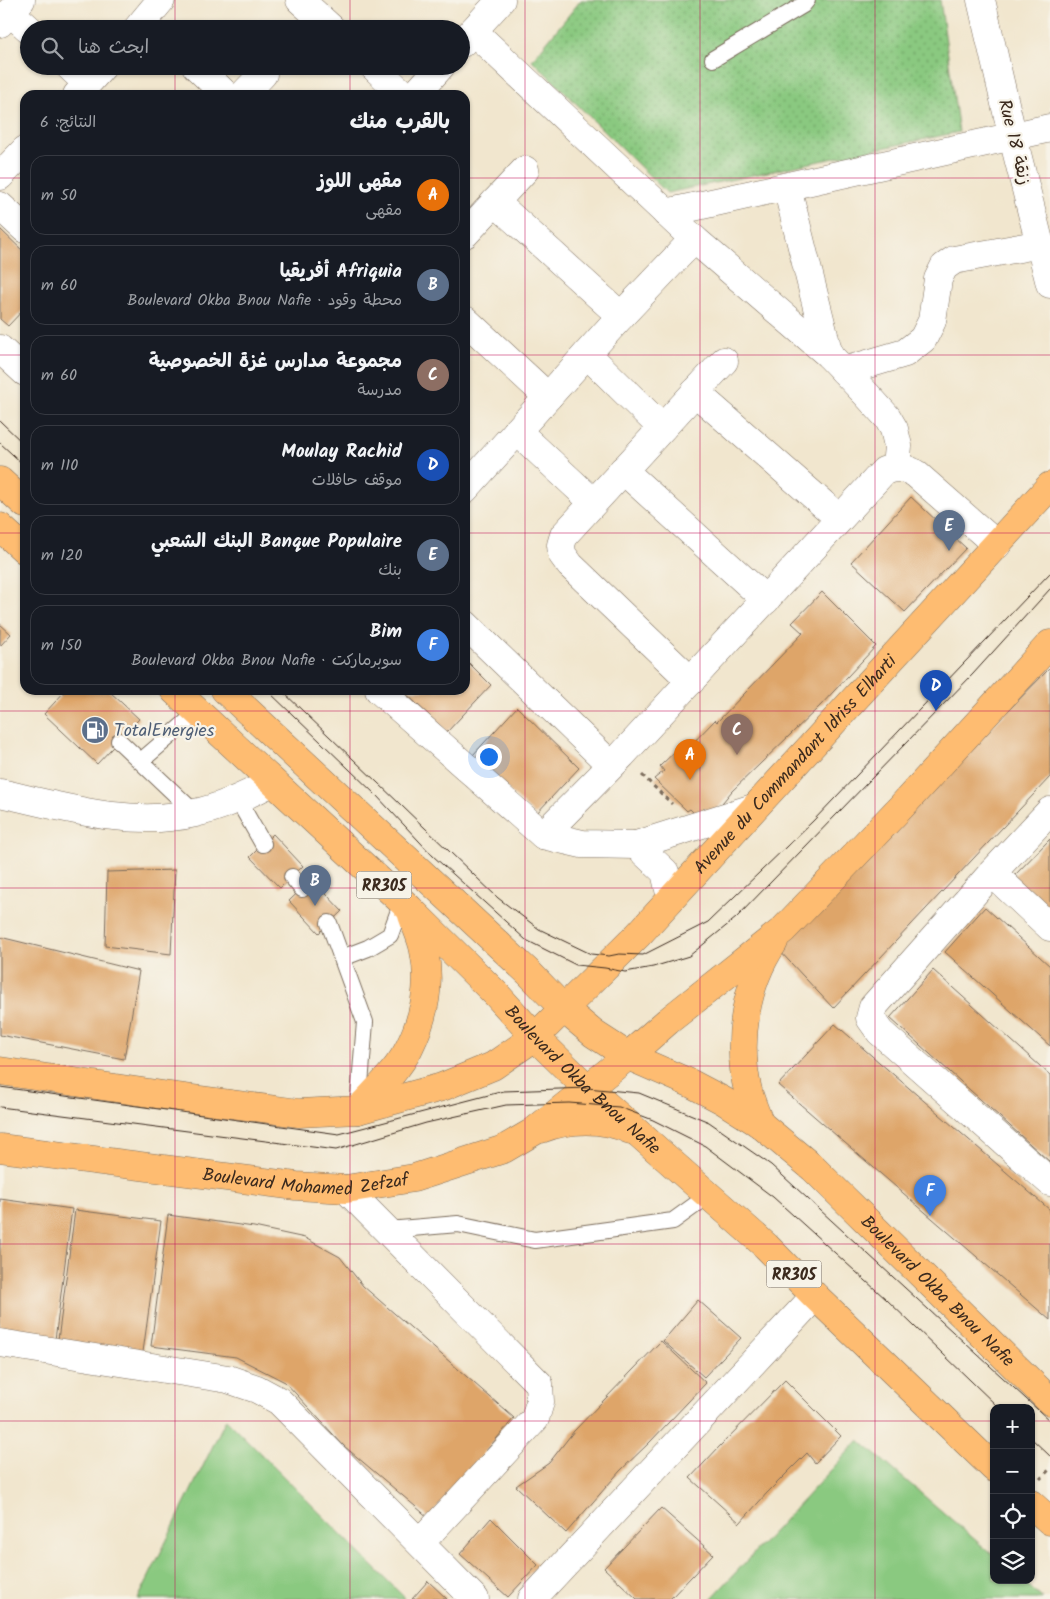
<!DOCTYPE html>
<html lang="ar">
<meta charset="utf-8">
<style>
:root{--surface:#171b24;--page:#20242c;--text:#f1f3f6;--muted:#9ea1a6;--line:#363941;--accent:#d1495b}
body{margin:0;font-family:Kalam,"Playpen Sans Arabic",sans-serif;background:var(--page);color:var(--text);direction:rtl}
.controls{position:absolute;right:15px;bottom:15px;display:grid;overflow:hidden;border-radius:10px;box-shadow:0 1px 4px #0004}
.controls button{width:45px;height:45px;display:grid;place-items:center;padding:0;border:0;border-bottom:1px solid var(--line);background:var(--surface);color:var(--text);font:25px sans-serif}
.you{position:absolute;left:488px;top:756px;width:18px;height:18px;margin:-12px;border:4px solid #fff;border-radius:50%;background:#1a73e8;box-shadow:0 0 0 8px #1a73e833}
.badge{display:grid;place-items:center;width:32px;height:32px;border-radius:50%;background:var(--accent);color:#fff;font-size:16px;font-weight:700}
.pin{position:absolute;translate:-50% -41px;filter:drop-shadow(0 1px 2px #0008)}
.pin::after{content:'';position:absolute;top:26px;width:18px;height:15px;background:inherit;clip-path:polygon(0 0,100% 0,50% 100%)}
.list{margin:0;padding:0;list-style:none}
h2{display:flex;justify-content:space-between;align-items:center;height:65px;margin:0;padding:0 20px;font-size:21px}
h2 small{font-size:16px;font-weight:400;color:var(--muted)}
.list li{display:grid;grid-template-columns:32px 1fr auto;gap:15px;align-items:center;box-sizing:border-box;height:80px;margin:0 10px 10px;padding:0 10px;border:1px solid var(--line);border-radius:15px}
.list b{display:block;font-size:19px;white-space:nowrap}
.list p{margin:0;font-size:16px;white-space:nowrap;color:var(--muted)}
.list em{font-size:16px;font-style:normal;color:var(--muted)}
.icon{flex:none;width:28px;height:28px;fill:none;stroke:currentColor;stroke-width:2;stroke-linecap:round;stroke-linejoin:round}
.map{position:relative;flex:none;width:1050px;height:1599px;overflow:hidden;direction:ltr}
.search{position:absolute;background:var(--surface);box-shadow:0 1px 4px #0004;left:20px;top:20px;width:450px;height:55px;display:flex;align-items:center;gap:12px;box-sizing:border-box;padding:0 18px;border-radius:28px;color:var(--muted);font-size:19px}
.panel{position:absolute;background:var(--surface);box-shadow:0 1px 4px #0004;left:20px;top:90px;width:450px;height:605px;border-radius:15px;direction:rtl}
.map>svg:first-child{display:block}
.green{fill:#8ac980;stroke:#627a4f}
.park{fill:url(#park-dots);stroke:#627a4f}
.building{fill:#dea569}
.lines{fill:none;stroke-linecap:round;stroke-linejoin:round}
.lane-casing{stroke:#7b6c5c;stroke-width:18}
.street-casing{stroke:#7b6c5c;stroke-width:29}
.primary-casing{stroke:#7b6c5c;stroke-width:29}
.path{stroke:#7b6c5c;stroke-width:3;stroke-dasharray:4 4;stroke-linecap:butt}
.lane{stroke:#fff;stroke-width:16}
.street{stroke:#fff;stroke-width:28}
.primary{stroke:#febc71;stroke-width:28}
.tram{stroke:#3b2a1e;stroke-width:1}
.grid{fill:none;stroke:#c2185b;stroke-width:1;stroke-opacity:0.55}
.labels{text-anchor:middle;stroke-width:4.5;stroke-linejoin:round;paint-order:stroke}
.shield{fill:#f7f3e8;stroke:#73665b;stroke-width:1}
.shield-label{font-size:16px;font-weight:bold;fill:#3b2a1e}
.street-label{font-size:18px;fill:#3b2a1e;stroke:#f7f3e8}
.service-label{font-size:18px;fill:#4e5e75;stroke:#f7f3e8;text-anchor:start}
</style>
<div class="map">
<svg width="1050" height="1599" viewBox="0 0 1050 1599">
<defs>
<pattern id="park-dots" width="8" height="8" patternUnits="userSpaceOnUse" patternTransform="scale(1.25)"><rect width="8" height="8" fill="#8ac980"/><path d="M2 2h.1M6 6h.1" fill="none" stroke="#72a368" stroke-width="1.8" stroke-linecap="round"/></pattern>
</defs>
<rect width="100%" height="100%" fill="#f7f3e8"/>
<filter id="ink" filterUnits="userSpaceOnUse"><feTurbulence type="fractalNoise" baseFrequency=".02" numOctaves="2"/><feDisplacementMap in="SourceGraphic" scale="10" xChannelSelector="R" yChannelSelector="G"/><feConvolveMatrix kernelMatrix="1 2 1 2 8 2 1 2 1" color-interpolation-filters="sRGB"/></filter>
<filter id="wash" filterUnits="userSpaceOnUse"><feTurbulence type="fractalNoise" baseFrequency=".0096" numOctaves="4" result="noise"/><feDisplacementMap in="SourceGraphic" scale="20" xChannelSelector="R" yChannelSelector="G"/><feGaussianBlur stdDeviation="1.12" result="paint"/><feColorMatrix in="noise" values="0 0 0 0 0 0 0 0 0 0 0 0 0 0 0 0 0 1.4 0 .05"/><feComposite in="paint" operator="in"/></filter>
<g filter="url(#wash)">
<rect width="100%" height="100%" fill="#f1e6ce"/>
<g class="green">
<polygon points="226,1419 405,1598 404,1599 138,1599"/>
<polygon points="859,1440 994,1556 994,1580 1022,1580 1043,1599 711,1599"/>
</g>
<polygon class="park" points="581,0 940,0 959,132 667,193 532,60"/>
<g id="blocks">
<g class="building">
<polygon points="0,229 25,253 25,308 8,326 0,319"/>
<polygon points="911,497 966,548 905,612 851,562"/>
<polygon points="822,592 876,646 820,706 732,791 713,814 698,817 690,809 687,811 654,779 664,771 660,766 683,744 688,748 715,720 717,722 803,633 792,623"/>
<polygon points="0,624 11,634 0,646"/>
<polygon points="465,659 491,685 447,732 402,690 465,690"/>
<polygon points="1050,668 1050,777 833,1008 776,947"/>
<polygon points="66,690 108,690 139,719 97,764 44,714"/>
<polygon points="517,707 579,768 535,815 472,756"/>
<polygon points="273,834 303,866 280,888 250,857"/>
<polygon points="1050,839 1050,915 1012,878"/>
<polygon points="175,870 171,954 105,946 107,872"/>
<polygon points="312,879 342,911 319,933 289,901"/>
<polygon points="985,907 1050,966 1050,1046 945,952"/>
<polygon points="0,937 139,971 124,1059 0,1035"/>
<polygon points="933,970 1050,1075 1050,1162 890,1018"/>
<polygon points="835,1024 1050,1210 1050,1320 778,1085"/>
<polygon points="0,1199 72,1209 55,1340 0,1332"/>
<polygon points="75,1210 161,1221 143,1352 58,1340"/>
<polygon points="168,1215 254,1227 305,1238 340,1257 363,1286 514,1418 429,1518 344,1446 285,1382 236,1357 151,1346"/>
<polygon points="698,1300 741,1338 704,1377 663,1341"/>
<polygon points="661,1341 706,1383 650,1442 620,1471 566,1533 516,1486 549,1463 574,1431"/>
<polygon points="785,1380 841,1436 815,1463 807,1453 767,1493 740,1523 690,1478 719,1447"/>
<polygon points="661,1508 713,1554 670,1599 637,1599 604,1568"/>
<polygon points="491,1518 538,1565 508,1597 460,1554"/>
<polygon points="428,1581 447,1599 412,1599"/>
</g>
</g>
</g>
<g filter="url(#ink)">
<use href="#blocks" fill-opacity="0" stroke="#7b6c5c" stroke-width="1"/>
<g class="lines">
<g class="lane-casing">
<g id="lane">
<polyline points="713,59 803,5 807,0"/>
<polyline points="119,741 195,813"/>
<polyline points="141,761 198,712"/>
<polyline points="238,800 263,844"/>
<polyline points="292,877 302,889"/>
<polyline points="329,923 365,1022 358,1109"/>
<polyline points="342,958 368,948 390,935 402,902"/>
<polyline points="388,1230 458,1224 535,1240 673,1221 709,1195"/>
</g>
</g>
<g class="street-casing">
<g id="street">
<polyline points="300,0 332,29"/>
<polyline points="981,0 1013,138 1050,284"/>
<polyline points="10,12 29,29"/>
<polyline points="0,23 21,0"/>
<polyline points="137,29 161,0"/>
<polyline points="473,31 694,239 829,355 867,395 887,417 894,429 898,446 896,467"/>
<polyline points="462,43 501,0"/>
<polyline points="69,66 87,83"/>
<polyline points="196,66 226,95"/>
<polyline points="373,66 404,95"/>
<polyline points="77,95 103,66"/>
<polyline points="243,95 263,74"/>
<polyline points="415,95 441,66"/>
<polyline points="0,176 25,150"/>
<polyline points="787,187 829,355"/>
<polyline points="495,202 621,316"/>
<polyline points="0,206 25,229"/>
<polyline points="666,213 1050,128"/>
<polyline points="465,234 525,170"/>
<polyline points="465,320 548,397"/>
<polyline points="0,349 25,372"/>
<polyline points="587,354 662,428"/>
<polyline points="844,371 905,353 923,339 932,321 938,279 944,267 954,260 1041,244"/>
<polyline points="695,392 839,518"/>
<polyline points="517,431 593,502"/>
<polyline points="623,470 766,600"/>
<polyline points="465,489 621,316 694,239"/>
<polyline points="465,624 611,765"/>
<polyline points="691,681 570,565 562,554 561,545 564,535 724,361"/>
<polyline points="379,690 543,835 582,844 636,845 753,808"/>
<path d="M0,793C64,807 130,828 195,813C223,807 248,795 272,782"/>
<polyline points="1050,811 992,873 873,1007 870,1018 880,1032 1050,1182"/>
<path d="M543,835L622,755L884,471C896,466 905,467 916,474L997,545"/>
<polyline points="636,845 665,872 671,898"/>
<polyline points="992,873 1050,927"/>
<polyline points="346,1189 539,1384 540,1402 535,1419 421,1542"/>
<polyline points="0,1343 228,1379 257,1389 279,1401 475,1599"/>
<polyline points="532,1599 815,1296"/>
</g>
</g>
<g class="primary-casing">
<g id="primary">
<polyline points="0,481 25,504"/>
<polyline points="0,527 25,550"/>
<path id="s1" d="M174,690L410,909L496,994L535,1037L587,1088L766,1246L815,1296L994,1468"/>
<path id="s2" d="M225,690L529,973L564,1009L594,1034L628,1056L690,1083L724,1101L760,1124L813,1168L1050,1401"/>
<path id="s3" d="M0,1071L163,1095L299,1113L358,1110L442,1087L493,1066L535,1037L638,935L1050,486"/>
<path d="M358,1110C374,1093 399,1069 409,1048C424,1018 431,984 424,951C422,939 416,927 412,915"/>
<path d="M760,1124C756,1114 751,1102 748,1091C736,1042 745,984 774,942"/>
<path d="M541,1129C569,1118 603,1117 630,1130"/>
<path id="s4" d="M0,1148L296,1186L346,1189L414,1178L504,1149L533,1132L628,1056L668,1021L783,930L901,807L1050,644"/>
<polyline points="1031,1504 1050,1521"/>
</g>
</g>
<g class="path">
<polyline points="642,775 672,804"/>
<polyline points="1040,1479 1050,1469"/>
</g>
<use href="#lane" class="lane"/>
<use href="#street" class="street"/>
<use href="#primary" class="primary"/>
<g class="tram">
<polyline points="0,421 25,445"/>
<polyline points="0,443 25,466"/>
<polyline points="267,690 376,795 433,856 526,940 576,965 605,968 625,972 653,967 689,956 736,918 973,674 1050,589"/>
<polyline points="281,690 498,898 539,929 591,954 609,956 619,954 643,955 708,922 813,821 1050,573"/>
<polyline points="0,1087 339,1134 504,1091 587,1088 639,1093 709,1122 771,1165 1050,1421"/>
<polyline points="0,1107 336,1150 426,1123 506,1105 569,1103 619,1107 653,1120 705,1146 773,1197 886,1299 999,1408"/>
<polyline points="1031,1438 1050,1456"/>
</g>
</g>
</g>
<path class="grid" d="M175,0V29M350,0V29M525,0V1599M700,0V1599M875,0V1599M175,66V95M350,66V95M0,178H25M465,178H1050M0,355H25M465,355H1050M0,533H25M465,533H1050M175,690V1599M350,690V1599M0,711H1050M0,888H1050M0,1066H1050M0,1244H1050M0,1421H994M1031,1421H1050"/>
<defs>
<g id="fuel-disc" transform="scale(1.4375)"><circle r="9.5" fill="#5c6f8a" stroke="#f7f3e8"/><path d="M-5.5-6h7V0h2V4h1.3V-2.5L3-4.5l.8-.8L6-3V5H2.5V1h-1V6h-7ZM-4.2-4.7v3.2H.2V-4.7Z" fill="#fff"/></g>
</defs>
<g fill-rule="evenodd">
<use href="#fuel-disc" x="95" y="730"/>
</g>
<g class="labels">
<g class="shield">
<rect x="356.5" y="871.5" width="55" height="27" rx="4"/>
<rect x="766.5" y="1260.5" width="55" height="27" rx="4"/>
</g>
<g class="shield-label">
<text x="384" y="891">RR305</text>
<text x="794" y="1280">RR305</text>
</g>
<g class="street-label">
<text transform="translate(1015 142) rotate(76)" y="6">Rue 18 زنقة</text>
<text dy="6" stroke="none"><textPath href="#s3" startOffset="931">Avenue du Commandant Idriss Elharti</textPath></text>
<text dy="6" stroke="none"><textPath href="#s1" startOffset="565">Boulevard Okba Bnou Nafie</textPath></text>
<text dy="6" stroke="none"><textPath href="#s4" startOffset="308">Boulevard Mohamed Zefzaf</textPath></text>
<text dy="6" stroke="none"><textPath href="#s2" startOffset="938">Boulevard Okba Bnou Nafie</textPath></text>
</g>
<g class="service-label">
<text x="114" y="736">TotalEnergies</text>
</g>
</g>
</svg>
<div class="controls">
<button>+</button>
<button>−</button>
<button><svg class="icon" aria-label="locate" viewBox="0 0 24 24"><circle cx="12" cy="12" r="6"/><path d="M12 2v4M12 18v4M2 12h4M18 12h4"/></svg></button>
<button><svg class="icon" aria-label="layers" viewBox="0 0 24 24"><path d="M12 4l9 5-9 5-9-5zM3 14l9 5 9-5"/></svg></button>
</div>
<div class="you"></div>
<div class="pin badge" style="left:690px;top:780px;background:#e8710a">A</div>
<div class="pin badge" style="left:315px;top:906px;background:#5c6f8a">B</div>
<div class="pin badge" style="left:737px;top:755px;background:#8d6e63">C</div>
<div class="pin badge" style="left:936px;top:711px;background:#1a4fb4">D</div>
<div class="pin badge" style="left:949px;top:551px;background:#5c6f8a">E</div>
<div class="pin badge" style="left:930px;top:1216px;background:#3f7fe0">F</div>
<div class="search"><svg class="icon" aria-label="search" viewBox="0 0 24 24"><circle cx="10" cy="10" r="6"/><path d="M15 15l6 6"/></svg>ابحث هنا</div>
<section class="panel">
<h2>بالقرب منك<small>النتائج: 6</small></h2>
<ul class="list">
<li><span class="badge" style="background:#e8710a">A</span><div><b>مقهى اللوز</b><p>مقهى</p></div><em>50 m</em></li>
<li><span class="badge" style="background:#5c6f8a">B</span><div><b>Afriquia أفريقيا</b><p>محطة وقود · Boulevard Okba Bnou Nafie</p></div><em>60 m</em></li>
<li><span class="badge" style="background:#8d6e63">C</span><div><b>مجموعة مدارس غزة الخصوصية</b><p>مدرسة</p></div><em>60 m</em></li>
<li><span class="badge" style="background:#1a4fb4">D</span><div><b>Moulay Rachid</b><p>موقف حافلات</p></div><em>110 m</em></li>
<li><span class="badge" style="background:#5c6f8a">E</span><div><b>Banque Populaire البنك الشعبي</b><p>بنك</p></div><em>120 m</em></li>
<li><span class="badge" style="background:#3f7fe0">F</span><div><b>Bim</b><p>سوبرماركت · Boulevard Okba Bnou Nafie</p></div><em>150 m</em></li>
</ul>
</section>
</div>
